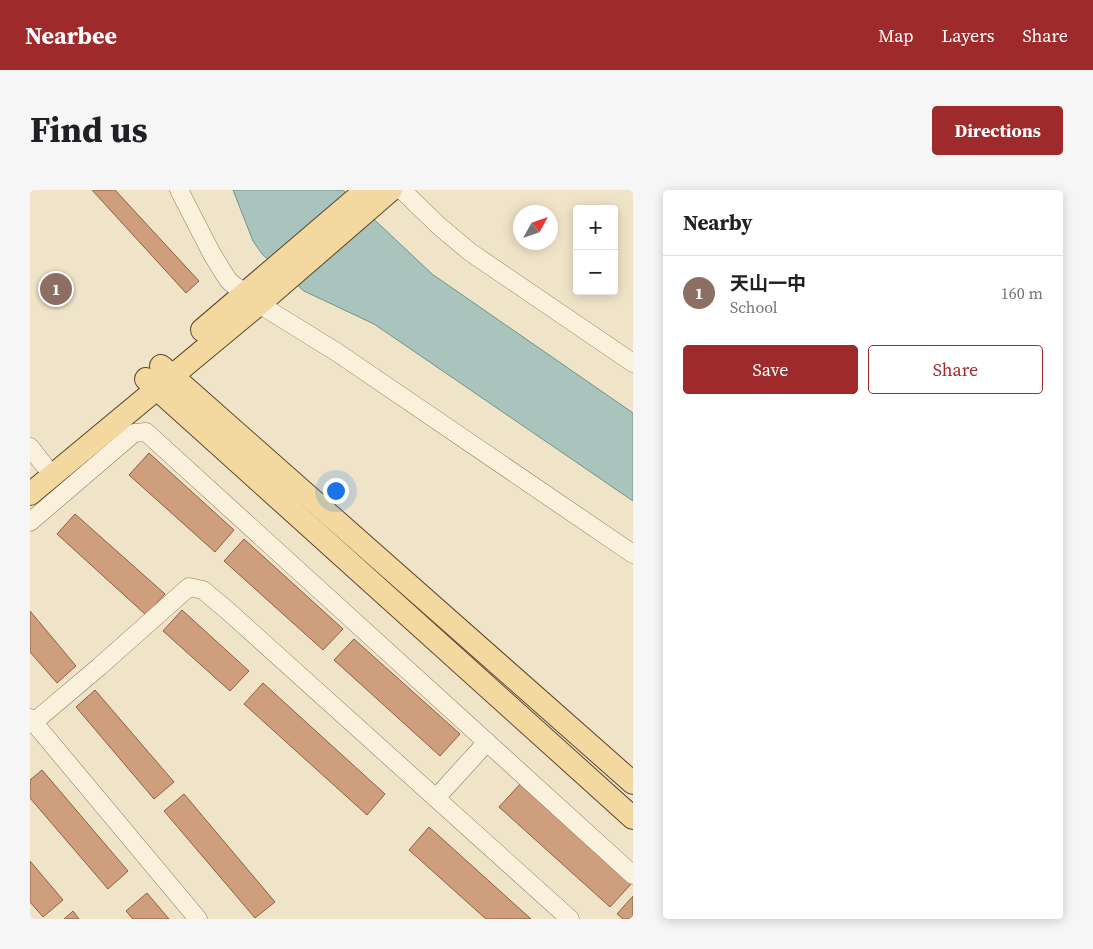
<!DOCTYPE html>
<meta charset="utf-8">
<style>
:root{--surface:#fff;--page:#f6f6f6;--text:#202124;--muted:#757577;--line:#e0e0e0;--accent:#9e2a2b}
body{margin:0;font-family:"Source Serif 4","Noto Sans SC",serif;background:var(--page);color:var(--text)}
.controls{position:absolute;right:15px;top:15px;display:grid;overflow:hidden;border-radius:5px;box-shadow:0 2px 12px #0003}
.controls button{width:45px;height:45px;display:grid;place-items:center;padding:0;border:0;border-bottom:1px solid var(--line);background:var(--surface);color:var(--text);font:25px sans-serif}
.compass{position:absolute;left:483px;top:15px;width:45px;height:45px;border-radius:50%;background:var(--surface);box-shadow:0 2px 12px #0003;rotate:50deg}
.you{position:absolute;left:305px;top:300px;width:18px;height:18px;margin:-12px;border:4px solid #fff;border-radius:50%;background:#1a73e8;box-shadow:0 0 0 8px #1a73e833}
.badge{display:grid;place-items:center;width:32px;height:32px;border-radius:50%;background:var(--accent);color:#fff;font-size:16px;font-weight:700}
.pin{position:absolute;translate:-50% -50%;border:2px solid #fff;box-shadow:0 1px 5px #0006}
.list{margin:0;padding:0;list-style:none}
h2{display:flex;justify-content:space-between;align-items:center;height:65px;margin:0;padding:0 20px;font-size:21px}
h2 small{font-size:16px;font-weight:400;color:var(--muted)}
.list li{display:grid;grid-template-columns:32px 1fr auto;gap:15px;align-items:center;box-sizing:border-box;height:75px;padding:0 20px;border-top:1px solid var(--line)}
.list b{display:block;font-size:19px;white-space:nowrap}
.list p{margin:0;font-size:16px;white-space:nowrap;color:var(--muted)}
.list em{font-size:16px;font-style:normal;color:var(--muted)}
.actions{display:flex;gap:10px;padding:15px 20px}
.actions a{flex:1;padding:11px 0;border:1px solid var(--accent);border-radius:5px;text-align:center;font-size:18px;color:var(--accent)}
.actions .main{background:var(--accent);color:#fff}
.map{position:relative;flex:none;width:603px;height:729px;overflow:hidden;border-radius:5px}
header{display:flex;align-items:center;gap:30px;box-sizing:border-box;height:70px;padding:0 25px;background:var(--accent);color:#fff}
header strong{font-size:24px}
nav{display:flex;gap:28px;margin-inline-start:auto;font-size:18px}
.intro{display:flex;align-items:center;justify-content:space-between;box-sizing:border-box;height:120px;padding:0 30px}
h1{margin:0;font-size:35px}
.button{padding:12px 22px;border-radius:5px;background:var(--accent);color:#fff;font-size:18px;font-weight:700}
main{display:flex;gap:30px;padding:0 30px}
aside{flex:1;background:var(--surface);border-radius:5px;box-shadow:0 2px 12px #0003}
.map>svg:first-child{display:block}
.water{fill:#a9c4bc;stroke:#6f938a}
.building{fill:#cf9f7d;stroke:#8d5f41}
.lines{fill:none;stroke-linecap:round;stroke-linejoin:round}
.minor-casing{stroke:#8d765c;stroke-width:19}
.major-casing{stroke:#5b4430;stroke-width:24}
.minor{stroke:#faf1dc;stroke-width:18}
.major{stroke:#f3d9a0;stroke-width:22}
</style>
<header>
<strong>Nearbee</strong>
<nav><a>Map</a><a>Layers</a><a>Share</a></nav>
</header>
<div class="intro"><h1>Find us</h1><a class="button">Directions</a></div>
<main>
<div class="map">
<svg width="603" height="729" viewBox="0 0 603 729">
<rect width="100%" height="100%" fill="#f0e4c8"/>
<polygon class="water" points="203,0 313,0 402,84 603,223 603,311 344,134 274,101 232,64 223,51"/>
<g class="building">
<polygon points="62,0 85,0 169,91 156,103"/>
<polygon points="119,263 204,340 185,362 99,285"/>
<polygon points="45,324 135,404 116,425 27,344"/>
<polygon points="214,349 313,439 293,460 194,371"/>
<polygon points="152,420 219,481 200,501 133,441"/>
<polygon points="0,421 46,476 27,493 0,462"/>
<polygon points="324,449 430,544 410,566 304,470"/>
<polygon points="233,493 355,604 337,625 214,514"/>
<polygon points="65,500 144,592 124,609 46,517"/>
<polygon points="12,580 98,681 78,699 0,608 0,590"/>
<polygon points="491,593 602,693 580,717 469,617"/>
<polygon points="154,604 245,712 225,728 134,621"/>
<polygon points="399,637 501,729 456,729 379,660"/>
<polygon points="0,671 33,710 13,727 0,712"/>
<polygon points="117,703 139,729 103,729 96,721"/>
<polygon points="603,706 603,729 593,729 587,724"/>
<polygon points="43,721 49,729 34,729"/>
</g>
<g class="lines">
<g class="minor-casing">
<g id="minor">
<polyline points="149,0 182,64 198,90 205,96 229,114 308,163 603,364"/>
<polyline points="372,0 409,36 440,62 603,173"/>
<polyline points="0,257 14,275"/>
<polyline points="0,332 104,243 116,242 603,685"/>
<polyline points="0,528 168,729"/>
<polyline points="4,532 69,477 159,397 173,400 198,421 540,729"/>
<polyline points="406,608 457,552"/>
</g>
</g>
<g class="major-casing">
<g id="major">
<polyline points="172,140 336,0"/>
<polyline points="131,176 603,593"/>
<polyline points="116,189 603,628"/>
<polyline points="0,304 235,109 361,0"/>
</g>
</g>
<use href="#minor" class="minor"/>
<use href="#major" class="major"/>
</g>
</svg>
<div class="controls">
<button>+</button>
<button>−</button>
</div>
<svg class="compass" viewBox="-18 -18 36 36"><path d="M0-13l5 13h-10z" fill="#e53935"/><path d="M0 13l5-13h-10z" fill="#757577"/></svg>
<div class="you"></div>
<div class="pin badge" style="left:26px;top:99px;background:#8d6e63">1</div>
</div>
<aside>
<h2>Nearby<small></small></h2>
<ul class="list">
<li><span class="badge" style="background:#8d6e63">1</span><div><b>天山一中</b><p>School</p></div><em>160 m</em></li>
</ul>
<div class="actions"><a class="main">Save</a><a>Share</a></div>
</aside>
</main>
